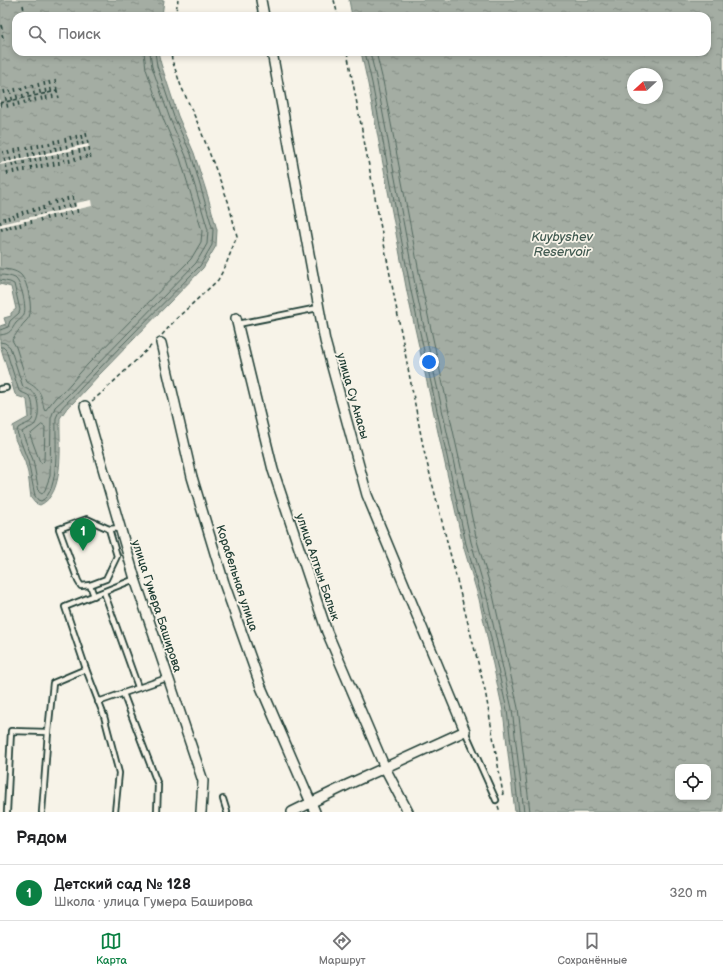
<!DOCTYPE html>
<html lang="ru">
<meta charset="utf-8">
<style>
:root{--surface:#fff;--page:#f6f6f6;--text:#202124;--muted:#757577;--line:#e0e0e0;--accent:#0b8043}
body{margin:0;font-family:"Balsamiq Sans",sans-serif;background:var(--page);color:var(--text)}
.controls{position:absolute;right:12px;bottom:12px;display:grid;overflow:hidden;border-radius:8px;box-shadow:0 2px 6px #0003}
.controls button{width:36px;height:36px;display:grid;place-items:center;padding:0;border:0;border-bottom:1px solid var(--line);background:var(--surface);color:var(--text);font:20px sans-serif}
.compass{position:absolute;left:627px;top:68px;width:36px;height:36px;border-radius:50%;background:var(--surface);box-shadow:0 2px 6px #0003;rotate:249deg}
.you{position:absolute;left:429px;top:362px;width:14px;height:14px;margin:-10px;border:3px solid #fff;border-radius:50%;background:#1a73e8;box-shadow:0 0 0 6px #1a73e833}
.badge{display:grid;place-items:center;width:26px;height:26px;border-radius:50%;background:var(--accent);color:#fff;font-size:13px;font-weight:700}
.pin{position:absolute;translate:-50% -33px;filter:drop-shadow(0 1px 2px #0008)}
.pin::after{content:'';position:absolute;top:21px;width:14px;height:12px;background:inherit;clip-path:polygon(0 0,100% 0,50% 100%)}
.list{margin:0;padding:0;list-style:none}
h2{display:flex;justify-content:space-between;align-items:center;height:52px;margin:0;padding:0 16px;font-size:17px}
h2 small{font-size:13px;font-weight:400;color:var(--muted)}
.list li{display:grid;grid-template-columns:26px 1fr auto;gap:12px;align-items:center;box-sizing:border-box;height:56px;padding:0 16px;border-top:1px solid var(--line)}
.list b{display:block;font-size:15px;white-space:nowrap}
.list p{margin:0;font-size:13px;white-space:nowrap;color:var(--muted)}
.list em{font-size:13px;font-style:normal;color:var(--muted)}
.icon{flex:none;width:22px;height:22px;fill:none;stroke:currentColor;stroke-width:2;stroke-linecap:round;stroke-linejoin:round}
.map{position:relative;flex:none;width:723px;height:812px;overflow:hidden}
.search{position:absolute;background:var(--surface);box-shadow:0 2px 6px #0003;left:12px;right:12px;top:12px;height:44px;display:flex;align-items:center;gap:10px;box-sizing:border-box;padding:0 14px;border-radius:12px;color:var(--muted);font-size:15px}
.sheet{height:108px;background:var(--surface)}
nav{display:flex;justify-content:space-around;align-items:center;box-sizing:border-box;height:56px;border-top:1px solid var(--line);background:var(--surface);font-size:11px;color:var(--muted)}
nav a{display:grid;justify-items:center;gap:2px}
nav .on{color:var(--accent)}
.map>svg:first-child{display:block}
.water{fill:url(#water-ripples);stroke:#6f8077;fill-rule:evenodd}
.pier{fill:#f7f3e8}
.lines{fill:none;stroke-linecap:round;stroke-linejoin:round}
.shore{stroke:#546a60;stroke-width:1}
.service-casing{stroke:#1f3d34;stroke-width:8}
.minor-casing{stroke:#1f3d34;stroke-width:12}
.path{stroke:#1f3d34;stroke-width:1.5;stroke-dasharray:4 3;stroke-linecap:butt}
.service{stroke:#f7f3e8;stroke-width:4.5}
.minor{stroke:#f7f3e8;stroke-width:9}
.labels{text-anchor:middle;stroke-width:3.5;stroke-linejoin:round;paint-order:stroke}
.street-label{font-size:12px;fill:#1f3d34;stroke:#f7f3e8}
.water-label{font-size:13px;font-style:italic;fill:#405950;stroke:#f7f3e8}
</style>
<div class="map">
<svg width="723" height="812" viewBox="0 0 723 812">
<defs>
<pattern id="water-ripples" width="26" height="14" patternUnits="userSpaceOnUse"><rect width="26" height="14" fill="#a4ada3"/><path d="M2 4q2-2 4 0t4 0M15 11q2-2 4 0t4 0" fill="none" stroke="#858e86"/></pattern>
</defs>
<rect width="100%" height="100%" fill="#f7f3e8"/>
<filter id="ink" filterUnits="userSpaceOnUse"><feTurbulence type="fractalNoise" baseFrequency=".025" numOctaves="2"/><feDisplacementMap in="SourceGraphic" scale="8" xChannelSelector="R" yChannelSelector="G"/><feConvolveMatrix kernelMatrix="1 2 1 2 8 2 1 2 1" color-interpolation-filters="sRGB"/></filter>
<g filter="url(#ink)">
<g class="water">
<path d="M0,0H164L162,16H16V52H158L161,64L178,116L194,153L208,197L217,230L216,246L203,268L99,375L73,403L67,408L60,418C59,442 66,494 40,505L35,503L31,498L28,473L25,462L15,439L13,426L29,417L27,400L26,399L17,396L15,394L0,345V326L6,324L4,318L11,316V313L16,309L11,287L0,284Z"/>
<path d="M349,0H723V812H515L503,711L479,599L463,545L407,292L368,84L361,52H707V16H352ZM633,74H657V98H633ZM678,767H708V797H678Z"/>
</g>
<g class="pier">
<polygon points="88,144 89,147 0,165 0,163"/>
<polygon points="91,200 92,206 0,227 0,224 75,207 76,206 76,203"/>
</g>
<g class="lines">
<g class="shore">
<polyline points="365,52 372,83 411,291 466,544 482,598 507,710 519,812"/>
<polyline points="370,52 377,82 416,290 471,542 487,597 512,709 524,812"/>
<polyline points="376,52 383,81 422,288 477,541 493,595 518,708 530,812"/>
<path d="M0,269C7,269 16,270 21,275C28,282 33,309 29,317C27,321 23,323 21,327C18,331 15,336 12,340L16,347L27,382C41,390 41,394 44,409L45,411L56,397L63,392L88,364L191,259L201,242L202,231L180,158L164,121L146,69L144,52"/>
<path d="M0,275C5,275 11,276 15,278C21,282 27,307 24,314C23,318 19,320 16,323C11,330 11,334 0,335"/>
<polyline points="0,280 10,282 14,284 20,310 19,313 10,321 8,327 0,330"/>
<path d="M0,342L5,343L10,347L23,387C26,389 31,390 34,393C39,400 40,417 35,424C32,428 26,428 22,432L33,460L39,492L42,494L45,490L50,476L51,418L55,407L67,396L93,369L196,263L207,244L208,230L186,156L170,119L152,67L150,52"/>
<path d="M0,347H3L6,350L19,391C22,393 28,394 30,397C33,401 34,415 32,420C29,424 22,425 18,428L17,432L28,461L35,496L38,500L41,501C61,492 55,436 56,418C60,406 73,398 81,388C119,347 160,307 200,266L212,245L213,230L191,154L174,117L157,66L155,52"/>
<polygon points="42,425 45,427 44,461 42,463 40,462 30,435"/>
</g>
<g class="service-casing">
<g id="service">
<polyline points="238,324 318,308"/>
<polyline points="0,389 6,388"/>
<polyline points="90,585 106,579 117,556 109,529"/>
<polyline points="104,592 138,687"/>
<polyline points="94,596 90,585 81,586 78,581 59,529 87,519 109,529 120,528"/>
<polyline points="123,693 158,785 157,812"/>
<polyline points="98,702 167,678"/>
<polyline points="465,731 496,800"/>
<polyline points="223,799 227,812"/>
<polyline points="7,812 11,731 48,732"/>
<polyline points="42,812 48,732 53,683 86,669"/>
<polyline points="115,812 119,773 104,716 86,669 65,607 135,579"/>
</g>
</g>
<g class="minor-casing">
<g id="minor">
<polyline points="261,0 264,16"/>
<polyline points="272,52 325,341 367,495 465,731 349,784 292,812"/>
<polyline points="236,318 273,470 327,632 385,768 408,812"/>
<polyline points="161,343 192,477 224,583 261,687 315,812"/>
<polyline points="85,406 135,579 203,781 201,812"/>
</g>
</g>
<g class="path">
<polyline points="334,0 338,16"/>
<polyline points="23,5 25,16"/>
<polyline points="175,16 178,0"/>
<polyline points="15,22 15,29"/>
<polyline points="1,25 3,32"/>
<polyline points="2,34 4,41"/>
<polyline points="347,52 424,451 485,690 503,794 501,795"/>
<polyline points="55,80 57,91"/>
<polyline points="49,81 53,98"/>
<polyline points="44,82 47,100"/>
<polyline points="38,83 42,101"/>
<polyline points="32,84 36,103"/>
<polyline points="26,85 30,104"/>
<polyline points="21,87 25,105"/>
<polyline points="15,88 19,106"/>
<polyline points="4,90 8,109"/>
<polyline points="10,90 14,107"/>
<polyline points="0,103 57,91 59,98"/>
<polyline points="0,103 2,109"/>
<polyline points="86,133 88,144"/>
<polyline points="76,135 78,146"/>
<polyline points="81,135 83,145"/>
<polyline points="70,136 73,148"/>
<polyline points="65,138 67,149"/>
<polyline points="59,139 61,150"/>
<polyline points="54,140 56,151"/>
<polyline points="49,142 51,152"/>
<polyline points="43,143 45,154"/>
<polyline points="38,144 40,155"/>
<polyline points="32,145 34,156"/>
<polyline points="27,146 29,157"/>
<polyline points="20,147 22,159"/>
<polyline points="89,147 91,160"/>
<polyline points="84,148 87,159"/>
<polyline points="15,149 17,160"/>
<polyline points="79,149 81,161"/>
<polyline points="73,150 76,162"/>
<polyline points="3,151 5,162"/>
<polyline points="8,151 11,161"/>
<polyline points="63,152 65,164"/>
<polyline points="68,152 70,163"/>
<polyline points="58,154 59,165"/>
<polyline points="52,155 54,166"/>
<polyline points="46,156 48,167"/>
<polyline points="40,157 42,168"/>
<polyline points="35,158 37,169"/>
<polyline points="30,159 32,171"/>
<polyline points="24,161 25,172"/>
<polyline points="17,162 20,173"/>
<polyline points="12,163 14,175"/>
<polyline points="6,164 8,175"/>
<polyline points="72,196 75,207"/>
<polyline points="67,197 69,208"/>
<polyline points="61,199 63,209"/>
<polyline points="55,200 57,211"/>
<polyline points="48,202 51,212"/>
<polyline points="43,206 44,214"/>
<polyline points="38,207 40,215"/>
<polyline points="33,208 35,216"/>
<polyline points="77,209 78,216"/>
<polyline points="27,210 29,217"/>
<polyline points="22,211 24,218"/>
<polyline points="70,211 72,218"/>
<polyline points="64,212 65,220"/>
<polyline points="17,213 19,220"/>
<polyline points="58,214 60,220"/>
<polyline points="13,215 15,221"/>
<polyline points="52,215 53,221"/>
<polyline points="8,216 10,222"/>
<polyline points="46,216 48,223"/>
<polyline points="4,217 5,223"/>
<polyline points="40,218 42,224"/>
<polyline points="31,220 32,226"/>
<polyline points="0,221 1,224"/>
<polyline points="25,221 26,227"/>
<polyline points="20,223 21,228"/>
<polyline points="15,224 17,230"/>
<polyline points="10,225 12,231"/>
<polyline points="6,226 8,232"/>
<polyline points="1,227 3,233"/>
<polyline points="162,335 176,319 218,280 225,267 237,236 228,201 199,126 181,86 172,60 171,52"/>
<polyline points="92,401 105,390 152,345"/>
<polyline points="498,806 500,812"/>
</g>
<use href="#service" class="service"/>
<use href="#minor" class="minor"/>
</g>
</g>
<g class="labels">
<g class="street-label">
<text transform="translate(353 396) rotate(74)" y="4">улица Су Анасы</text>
<text transform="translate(318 567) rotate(71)" y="4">улица Алтын Балык</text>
<text transform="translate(237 578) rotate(72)" y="4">Корабельная улица</text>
<text transform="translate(157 606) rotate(72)" y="4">улица Гумера Баширова</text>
</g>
<g class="water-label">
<text x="562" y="241">Kuybyshev<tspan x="562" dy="15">Reservoir</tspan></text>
</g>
</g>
</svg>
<div class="controls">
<button><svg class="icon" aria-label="locate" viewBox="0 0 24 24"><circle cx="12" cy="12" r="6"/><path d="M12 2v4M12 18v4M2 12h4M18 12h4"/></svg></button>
</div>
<svg class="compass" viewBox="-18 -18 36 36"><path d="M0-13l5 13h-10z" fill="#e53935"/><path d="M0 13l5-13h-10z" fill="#757577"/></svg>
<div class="you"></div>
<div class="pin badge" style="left:83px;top:551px">1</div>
<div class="search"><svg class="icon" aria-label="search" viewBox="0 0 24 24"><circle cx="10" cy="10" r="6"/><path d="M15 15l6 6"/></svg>Поиск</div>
</div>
<section class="sheet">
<h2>Рядом<small></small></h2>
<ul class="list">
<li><span class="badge">1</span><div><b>Детский сад № 128</b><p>Школа · улица Гумера Баширова</p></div><em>320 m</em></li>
</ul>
</section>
<nav>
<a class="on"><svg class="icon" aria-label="map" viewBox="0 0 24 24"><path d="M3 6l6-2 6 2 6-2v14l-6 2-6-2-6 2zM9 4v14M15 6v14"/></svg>Карта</a>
<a><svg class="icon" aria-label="directions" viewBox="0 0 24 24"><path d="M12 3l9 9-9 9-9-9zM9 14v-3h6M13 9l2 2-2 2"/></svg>Маршрут</a>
<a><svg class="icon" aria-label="saved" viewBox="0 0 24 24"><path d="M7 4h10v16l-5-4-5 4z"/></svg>Сохранённые</a>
</nav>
